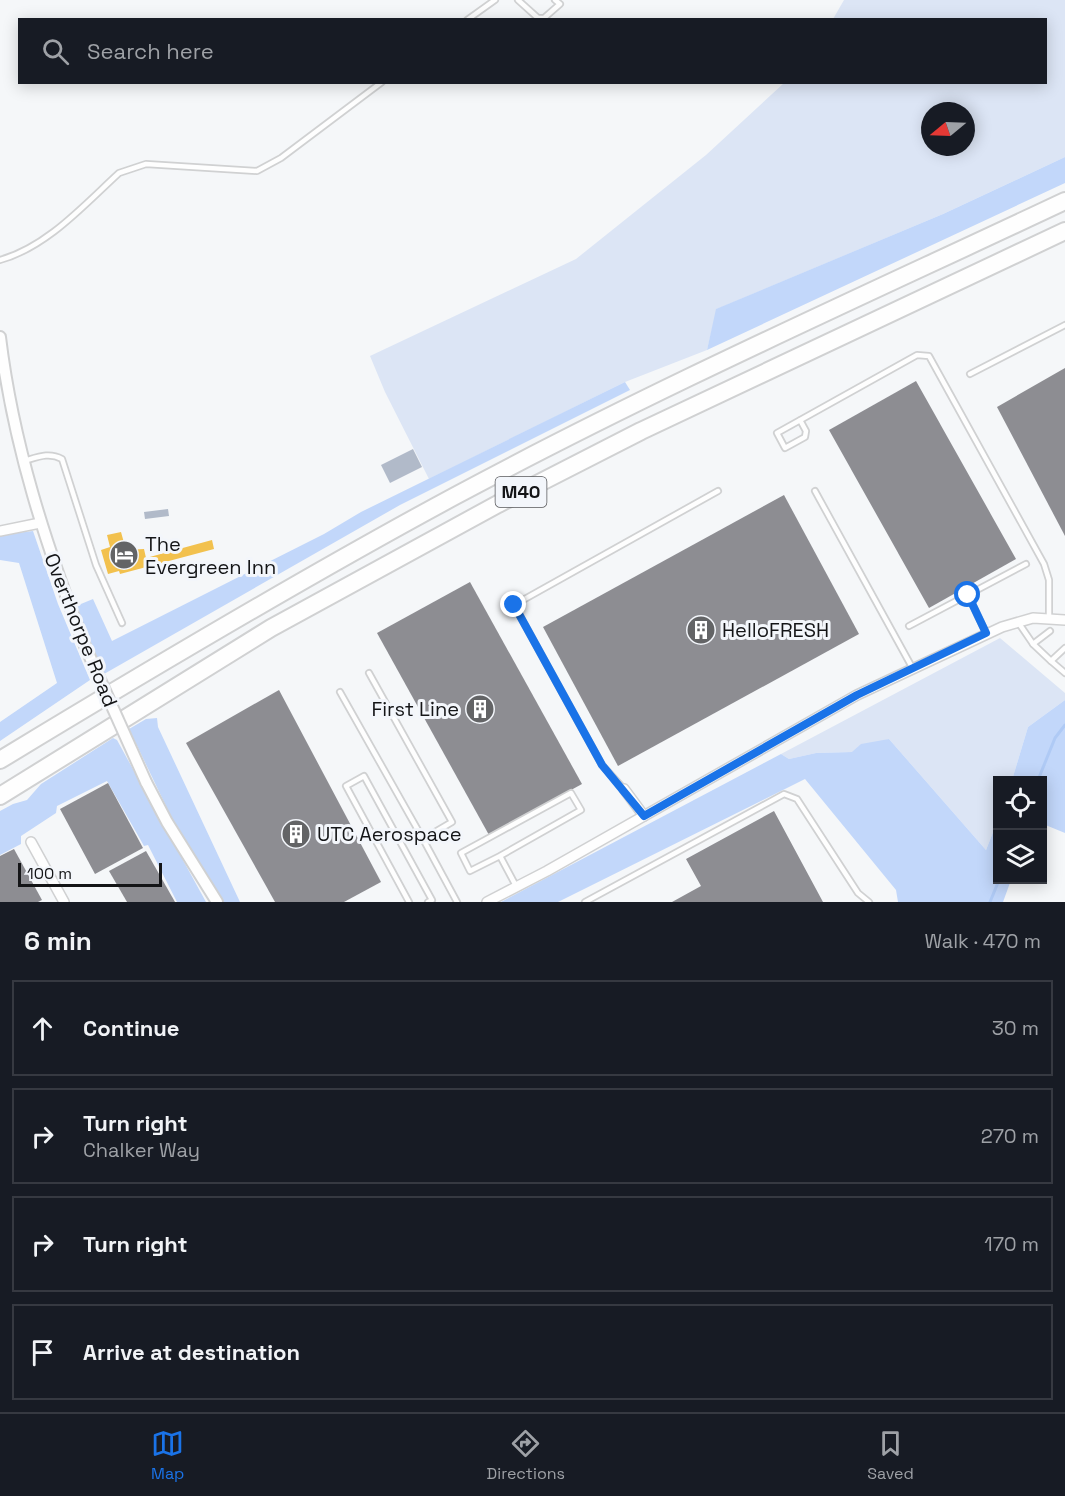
<!DOCTYPE html>
<meta charset="utf-8">
<style>
:root{--surface:#171b24;--page:#20242c;--text:#f1f3f6;--muted:#9ea1a6;--line:#363941;--accent:#1a73e8}
body{margin:0;font-family:"Space Grotesk",sans-serif;background:var(--page);color:var(--text)}
.controls{position:absolute;right:18px;bottom:18px;display:grid;overflow:hidden;border-radius:0px;box-shadow:0 3px 15px #0003}
.controls button{width:54px;height:54px;display:grid;place-items:center;padding:0;border:0;border-bottom:2px solid var(--line);background:var(--surface);color:var(--text);font:30px sans-serif}
.compass{position:absolute;left:921px;top:102px;width:54px;height:54px;border-radius:50%;background:var(--surface);box-shadow:0 3px 15px #0003;rotate:251deg}
.scale{position:absolute;left:18px;bottom:15px;width:144px;box-sizing:border-box;padding-left:6px;border:3px solid #141517;border-top:0;font-size:16px;line-height:21px;white-space:nowrap;color:#141517;-webkit-text-stroke:4px #f3f6fb;paint-order:stroke}
.stop{position:absolute;width:18px;height:18px;margin:-14px;border:4px solid #1a73e8;border-radius:50%;background:#fff}
.stop.end{background:#1a73e8;border-color:#fff;box-shadow:0 2px 6px #0008}
.list{margin:0;padding:0;list-style:none}
h2{display:flex;justify-content:space-between;align-items:center;height:78px;margin:0;padding:0 24px;font-size:26px}
h2 small{font-size:20px;font-weight:400;color:var(--muted)}
.list li{display:grid;grid-template-columns:39px 1fr auto;gap:18px;align-items:center;box-sizing:border-box;height:96px;margin:0 12px 12px;padding:0 12px;border:2px solid var(--line);border-radius:0px}
.list b{display:block;font-size:22px;white-space:nowrap}
.list p{margin:0;font-size:20px;white-space:nowrap;color:var(--muted)}
.list em{font-size:20px;font-style:normal;color:var(--muted)}
.icon{flex:none;width:33px;height:33px;fill:none;stroke:currentColor;stroke-width:2;stroke-linecap:round;stroke-linejoin:round}
.map{position:relative;flex:none;width:1065px;height:902px;overflow:hidden}
.search{position:absolute;background:var(--surface);box-shadow:0 3px 15px #0003;left:18px;right:18px;top:18px;height:66px;display:flex;align-items:center;gap:15px;box-sizing:border-box;padding:0 21px;border-radius:0px;color:var(--muted);font-size:22px}
.sheet{height:510px;background:var(--surface)}
nav{display:flex;justify-content:space-around;align-items:center;box-sizing:border-box;height:84px;border-top:2px solid var(--line);background:var(--surface);font-size:16px;color:var(--muted)}
nav a{display:grid;justify-items:center;gap:3px}
nav .on{color:var(--accent)}
.map>svg:first-child{display:block}
.green{fill:#dce5f5;fill-rule:evenodd}
.forest{fill:#c2d7fa}
.homes{fill:#f2c14e}
.industry{fill:#8d8d92}
.lines{fill:none;stroke-linecap:round;stroke-linejoin:round}
.stream{stroke:#afcaf5;stroke-width:3}
.building{fill:#b1bac9}
.service-casing{stroke:#d0d1d2;stroke-width:8}
.minor-casing{stroke:#d0d1d2;stroke-width:12}
.tertiary-casing{stroke:#d0d1d2;stroke-width:14}
.motorway-casing{stroke:#d0d1d2;stroke-width:20}
.service{stroke:#fefefe;stroke-width:4.5}
.minor{stroke:#fefefe;stroke-width:9}
.tertiary{stroke:#fefefe;stroke-width:10}
.motorway{stroke:#fefefe;stroke-width:16}
.tertiary-bridge-casing{stroke:#d0d1d2;stroke-width:14;stroke-linecap:butt}
.tertiary-bridge{stroke:#fefefe;stroke-width:10}
.route{stroke:#1a73e8;stroke-width:8}
.labels{text-anchor:middle;stroke-width:6;stroke-linejoin:round;paint-order:stroke}
.shield{fill:#f3f6fb;stroke:#57585b;stroke-width:1.5}
.shield-label{font-size:18px;font-weight:bold;fill:#141517}
.poi-label{font-size:20px;fill:#141517;stroke:#f3f6fb;text-anchor:start}
.street-label{font-size:20px;fill:#141517;stroke:#f3f6fb}
</style>
<div class="map">
<svg width="1065" height="902" viewBox="0 0 1065 902">
<rect width="100%" height="100%" fill="#f5f7f9"/>
<g class="green">
<path d="M844,0H1065V157L943,214L717,309L707,350L625,382L429,479L385,392L370,356L576,259L706,155L784,83L1046,82V20L833,19ZM930,111H966V147H930Z"/>
<polygon points="1000,638 1065,693 1065,700 1028,727 1012,780 998,780 997,822 986,850 889,739 853,752 816,753 789,759 781,754"/>
</g>
<g class="forest">
<polygon points="1065,157 1065,183 707,350 716,309 943,214"/>
<polygon points="625,382 630,390 400,505 104,674 76,606 93,599 112,641 324,534 361,512"/>
<polygon points="33,531 58,604 90,680 0,741 0,722 57,683 19,563 0,560 0,535"/>
<polygon points="1065,700 1065,833 1043,824 1042,780 1012,780 1028,727"/>
<polygon points="157,718 158,727 240,902 223,902 217,895 177,829 129,729 146,719"/>
<polygon points="113,738 117,740 206,902 177,902 148,845 144,846 107,781 57,806 56,813 21,836 21,844 0,855 0,811 13,804 27,800 41,784"/>
<polygon points="889,739 986,850 997,822 998,880 1011,880 1003,902 898,902 896,890 805,779 558,902 501,902 781,754 789,759 816,753 852,752 861,744"/>
</g>
<polygon class="homes" points="121,532 126,550 144,549 146,558 212,540 214,549 120,574 119,571 108,574 101,550 110,547 107,535"/>
<g class="industry">
<polygon points="1065,368 1065,536 997,407"/>
<polygon points="916,381 1016,559 929,608 829,430"/>
<polygon points="784,495 859,634 618,766 543,627"/>
<polygon points="470,582 582,784 489,835 377,633"/>
<polygon points="279,690 381,882 344,902 275,902 186,743"/>
<polygon points="108,783 143,848 95,874 60,809"/>
<polygon points="774,811 823,902 672,902 701,886 686,859"/>
<polygon points="14,849 42,900 38,902 0,902 0,856"/>
<polygon points="146,851 175,902 127,902 109,871"/>
</g>
<g class="lines">
<g class="stream">
<polyline points="1038,780 1055,738 1065,725"/>
<polyline points="990,902 999,880"/>
</g>
</g>
<g class="building">
<polygon points="413,449 422,467 390,483 381,465"/>
<polygon points="168,509 169,516 145,519 144,512"/>
</g>
<g class="lines">
<g class="service-casing">
<g id="service">
<polyline points="518,0 538,18 544,18 560,4 555,0"/>
<polyline points="467,20 495,0"/>
<path d="M0,260C47,247 84,205 119,173L146,164L257,171L281,158L382,82"/>
<polyline points="970,374 1065,325"/>
<polyline points="800,420 806,431 805,437 785,448 777,433 917,355 929,356 1044,564 1049,580 1049,618"/>
<path d="M24,461C38,457 49,452 62,459L96,565L122,623"/>
<polyline points="815,491 913,669"/>
<polyline points="968,595 986,633"/>
<polyline points="1018,622 1033,644 1050,631"/>
<polyline points="909,626 1026,564"/>
<polyline points="1033,644 1051,661 1065,648"/>
<polyline points="1051,661 1065,673"/>
<polyline points="369,673 452,822 423,839 457,902"/>
<polyline points="340,692 423,839"/>
<polyline points="624,789 602,765 514,605 718,491"/>
<polyline points="500,856 581,810 571,793 461,853 470,871 500,856 516,886"/>
<polyline points="409,902 346,786 364,776 432,900 428,902"/>
<polyline points="585,902 784,794 797,799 858,893 869,902"/>
</g>
</g>
<g class="minor-casing">
<g id="minor">
<polyline points="0,531 40,523"/>
<polyline points="624,789 644,816"/>
<polyline points="31,842 64,902"/>
<polyline points="487,902 547,871 857,695 1002,627 1033,618 1065,620"/>
</g>
</g>
<g class="tertiary-casing">
<g id="tertiary">
<path d="M0,337C13,444 46,546 85,646"/>
<polyline points="146,782 167,822 217,902"/>
</g>
</g>
<g class="motorway-casing">
<g id="motorway">
<path d="M0,760C150,669 301,579 455,496C654,389 861,297 1065,201"/>
<polyline points="0,796 271,628 498,504 641,431 1065,231"/>
</g>
</g>
<use href="#service" class="service"/>
<use href="#minor" class="minor"/>
<use href="#tertiary" class="tertiary"/>
<use href="#motorway" class="motorway"/>
<g class="tertiary-bridge-casing">
<polyline id="tertiary-bridge" points="85,646 146,782"/>
</g>
<use href="#tertiary-bridge" class="tertiary-bridge"/>
</g>
<g class="lines">
<polyline class="route" points="514,605 602,765 644,816 857,695 986,633 968,595"/>
</g>
<defs>
<g id="hotel-disc" transform="scale(1.5)"><circle r="9.5" fill="#636466" stroke="#f3f6fb"/><path d="M-6-4.5h1.5V1H6V5H4.5V3h-9V5H-6ZM-4 0a1.8 1.8 0 1 1 3.6 0ZM.5 0V-2.5h3Q6-2.5 6 0Z" fill="#fff"/></g>
<g id="building-disc" transform="scale(1.5)"><circle r="9.5" fill="#636466" stroke="#f3f6fb"/><path d="M-4-6H4V6H1V3H-1V6H-4ZM-2.5-4.3h1.7v1.8h-1.7ZM.8-4.3h1.7v1.8H.8ZM-2.5-1h1.7V.8h-1.7ZM.8-1h1.7V.8H.8Z" fill="#fff"/></g>
</defs>
<g fill-rule="evenodd">
<use href="#hotel-disc" x="124" y="555"/>
<use href="#building-disc" x="701" y="630"/>
<use href="#building-disc" x="480" y="709"/>
<use href="#building-disc" x="296" y="834"/>
</g>
<g class="labels">
<rect class="shield" x="495.5" y="477" width="51" height="30" rx="4.5"/>
<g class="shield-label">
<text x="521" y="498">M40</text>
</g>
<g class="poi-label">
<text x="145" y="551">The<tspan x="145" dy="23">Evergreen Inn</tspan></text>
<text x="722" y="637">HelloFRESH</text>
<text x="459" y="716" text-anchor="end">First Line</text>
<text x="317" y="841">UTC Aerospace</text>
</g>
<g class="street-label">
<text transform="translate(81 630) rotate(68)" y="7">Overthorpe Road</text>
</g>
</g>
</svg>
<div class="controls">
<button><svg class="icon" aria-label="locate" viewBox="0 0 24 24"><circle cx="12" cy="12" r="6"/><path d="M12 2v4M12 18v4M2 12h4M18 12h4"/></svg></button>
<button><svg class="icon" aria-label="layers" viewBox="0 0 24 24"><path d="M12 4l9 5-9 5-9-5zM3 14l9 5 9-5"/></svg></button>
</div>
<svg class="compass" viewBox="-18 -18 36 36"><path d="M0-13l5 13h-10z" fill="#e53935"/><path d="M0 13l5-13h-10z" fill="#9ea1a6"/></svg>
<div class="scale">100 m</div>
<div class="stop" style="left:968px;top:595px"></div>
<div class="stop end" style="left:514px;top:605px"></div>
<div class="search"><svg class="icon" aria-label="search" viewBox="0 0 24 24"><circle cx="10" cy="10" r="6"/><path d="M15 15l6 6"/></svg>Search here</div>
</div>
<section class="sheet">
<h2>6 min<small>Walk · 470 m</small></h2>
<ul class="list">
<li><svg class="icon" aria-label="ahead" viewBox="0 0 24 24"><path d="M12 20V5M6 11l6-6 6 6"/></svg><div><b>Continue</b></div><em>30 m</em></li>
<li><svg class="icon" aria-label="right" viewBox="0 0 24 24"><path d="M7 20v-9h11M14 6l5 5-5 5"/></svg><div><b>Turn right</b><p>Chalker Way</p></div><em>270 m</em></li>
<li><svg class="icon" aria-label="right" viewBox="0 0 24 24"><path d="M7 20v-9h11M14 6l5 5-5 5"/></svg><div><b>Turn right</b></div><em>170 m</em></li>
<li><svg class="icon" aria-label="arrive" viewBox="0 0 24 24"><path d="M6 21V4h12l-3 4 3 4H6"/></svg><div><b>Arrive at destination</b></div></li>
</ul>
</section>
<nav>
<a class="on"><svg class="icon" aria-label="map" viewBox="0 0 24 24"><path d="M3 6l6-2 6 2 6-2v14l-6 2-6-2-6 2zM9 4v14M15 6v14"/></svg>Map</a>
<a><svg class="icon" aria-label="directions" viewBox="0 0 24 24"><path d="M12 3l9 9-9 9-9-9zM9 14v-3h6M13 9l2 2-2 2"/></svg>Directions</a>
<a><svg class="icon" aria-label="saved" viewBox="0 0 24 24"><path d="M7 4h10v16l-5-4-5 4z"/></svg>Saved</a>
</nav>
